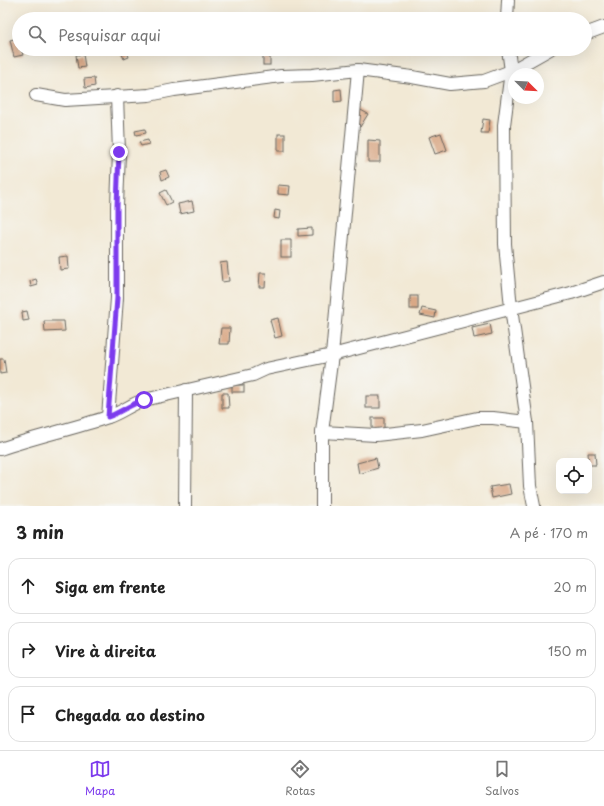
<!DOCTYPE html>
<html lang="pt">
<meta charset="utf-8">
<style>
:root{--surface:#fff;--page:#f6f6f6;--text:#222;--muted:#767676;--line:#e0e0e0;--accent:#7c3aed}
body{margin:0;font-family:"Playpen Sans",sans-serif;background:var(--page);color:var(--text)}
.controls{position:absolute;right:12px;bottom:12px;display:grid;overflow:hidden;border-radius:8px;box-shadow:0 4px 16px #0002}
.controls button{width:36px;height:36px;display:grid;place-items:center;padding:0;border:0;border-bottom:1px solid var(--line);background:var(--surface);color:var(--text);font:20px sans-serif}
.compass{position:absolute;left:508px;top:68px;width:36px;height:36px;border-radius:50%;background:var(--surface);box-shadow:0 4px 16px #0002;rotate:114deg}
.stop{position:absolute;width:12px;height:12px;margin:-9px;border:3px solid #7c3aed;border-radius:50%;background:#fff}
.stop.end{background:#7c3aed;border-color:#fff;box-shadow:0 1px 4px #0008}
.list{margin:0;padding:0;list-style:none}
h2{display:flex;justify-content:space-between;align-items:center;height:52px;margin:0;padding:0 16px;font-size:17px}
h2 small{font-size:13px;font-weight:400;color:var(--muted)}
.list li{display:grid;grid-template-columns:26px 1fr auto;gap:12px;align-items:center;box-sizing:border-box;height:56px;margin:0 8px 8px;padding:0 8px;border:1px solid var(--line);border-radius:12px}
.list b{display:block;font-size:15px;white-space:nowrap}
.list em{font-size:13px;font-style:normal;color:var(--muted)}
.icon{flex:none;width:22px;height:22px;fill:none;stroke:currentColor;stroke-width:2;stroke-linecap:round;stroke-linejoin:round}
.map{position:relative;flex:none;width:604px;height:506px;overflow:hidden}
.search{position:absolute;background:var(--surface);box-shadow:0 4px 16px #0002;left:12px;right:12px;top:12px;height:44px;display:flex;align-items:center;gap:10px;box-sizing:border-box;padding:0 14px;border-radius:22px;color:var(--muted);font-size:15px}
.sheet{height:244px;background:var(--surface)}
nav{display:flex;justify-content:space-around;align-items:center;box-sizing:border-box;height:56px;border-top:1px solid var(--line);background:var(--surface);font-size:11px;color:var(--muted)}
nav a{display:grid;justify-items:center;gap:2px}
nav .on{color:var(--accent)}
.map>svg:first-child{display:block}
.building{fill:#d9a886}
.lines{fill:none;stroke-linecap:round;stroke-linejoin:round}
.street-casing{stroke:#67645d;stroke-width:14}
.street{stroke:#fff;stroke-width:12}
.route{stroke:#7c3aed;stroke-width:5}
</style>
<div class="map">
<svg width="604" height="506" viewBox="0 0 604 506">
<rect width="100%" height="100%" fill="#f6f6f2"/>
<filter id="ink" filterUnits="userSpaceOnUse"><feTurbulence type="fractalNoise" baseFrequency=".025" numOctaves="2"/><feDisplacementMap in="SourceGraphic" scale="8" xChannelSelector="R" yChannelSelector="G"/><feConvolveMatrix kernelMatrix="1 2 1 2 8 2 1 2 1" color-interpolation-filters="sRGB"/></filter>
<filter id="wash" filterUnits="userSpaceOnUse"><feTurbulence type="fractalNoise" baseFrequency=".012" numOctaves="4" result="noise"/><feDisplacementMap in="SourceGraphic" scale="16" xChannelSelector="R" yChannelSelector="G"/><feGaussianBlur stdDeviation="0.9" result="paint"/><feColorMatrix in="noise" values="0 0 0 0 0 0 0 0 0 0 0 0 0 0 0 0 0 1.4 0 .05"/><feComposite in="paint" operator="in"/></filter>
<g filter="url(#wash)">
<rect width="100%" height="100%" fill="#f2e9d5"/>
<g id="blocks">
<g class="building">
<polygon points="18,38 19,49 21,49 23,55 14,57 10,40"/>
<polygon points="120,49 126,49 129,57 124,59"/>
<rect x="263" y="49" width="7" height="16"/>
<polygon points="83,54 85,67 78,68 76,55"/>
<polygon points="94,78 95,86 85,88 84,79"/>
<polygon points="341,89 342,101 334,102 334,90"/>
<polygon points="357,108 368,114 360,127 349,121"/>
<polygon points="483,119 490,120 488,133 481,133"/>
<polygon points="145,129 146,133 136,135 135,131"/>
<polygon points="441,133 447,150 435,154 429,137"/>
<rect x="278" y="134" width="7" height="17"/>
<polygon points="148,140 149,144 141,146 139,142"/>
<polygon points="368,140 380,141 380,162 368,162"/>
<polygon points="166,170 169,177 162,180 160,172"/>
<polygon points="278,185 290,186 289,195 278,194"/>
<polygon points="166,190 172,202 166,205 160,193"/>
<polygon points="192,201 194,211 180,214 178,204"/>
<polygon points="275,210 280,211 279,219 274,218"/>
<polygon points="312,228 312,235 298,236 298,229"/>
<rect x="281" y="240" width="10" height="17"/>
<polygon points="68,256 69,269 60,270 59,257"/>
<polygon points="227,262 229,281 222,282 220,263"/>
<polygon points="260,273 266,273 265,287 259,287"/>
<polygon points="36,279 38,285 31,287 30,281"/>
<rect x="410" y="296" width="8" height="13"/>
<polygon points="422,308 436,311 435,318 420,315"/>
<polygon points="27,311 29,320 23,321 22,312"/>
<polygon points="278,318 282,336 275,338 270,320"/>
<polygon points="44,321 64,321 65,331 45,332"/>
<polygon points="490,324 492,334 474,338 472,328"/>
<polygon points="221,328 230,328 229,344 219,344"/>
<polygon points="0,359 4,359 6,373 0,374"/>
<rect x="232" y="385" width="12" height="7"/>
<polygon points="222,393 228,393 229,408 222,408"/>
<rect x="366" y="396" width="14" height="12"/>
<rect x="372" y="418" width="12" height="14"/>
<polygon points="588,453 595,453 596,465 589,465"/>
<polygon points="376,458 378,468 359,474 357,463"/>
<polygon points="509,484 511,494 492,498 490,487"/>
</g>
</g>
</g>
<g filter="url(#ink)">
<use href="#blocks" fill-opacity="0" stroke="#67645d" stroke-width="1"/>
<g class="lines">
<g class="street-casing">
<g id="street">
<polyline points="507,19 508,0"/>
<polyline points="585,34 604,27"/>
<polyline points="508,49 511,71 504,125 505,244 511,308 527,422 530,486 534,506"/>
<polyline points="36,95 65,100 149,95 174,90 281,76 312,75 358,70 412,77 450,84 484,81 511,71 550,49"/>
<polyline points="108,417 117,298 117,206 119,152 117,96"/>
<polyline points="322,432 376,435 422,430 477,418 493,418 527,422"/>
<path d="M0,449C35,437 72,429 108,417C121,413 131,404 144,400L253,375L266,369L332,355L571,293L604,282"/>
<polyline points="185,506 186,390"/>
<polyline points="322,506 322,432 332,355 358,70"/>
</g>
</g>
<use href="#street" class="street"/>
</g>
</g>
<g class="lines" filter="url(#ink)">
<path class="route" d="M119,152L117,206V298L108,417C121,412 131,404 144,400"/>
</g>
</svg>
<div class="controls">
<button><svg class="icon" aria-label="locate" viewBox="0 0 24 24"><circle cx="12" cy="12" r="6"/><path d="M12 2v4M12 18v4M2 12h4M18 12h4"/></svg></button>
</div>
<svg class="compass" viewBox="-18 -18 36 36"><path d="M0-13l5 13h-10z" fill="#e53935"/><path d="M0 13l5-13h-10z" fill="#767676"/></svg>
<div class="stop" style="left:144px;top:400px"></div>
<div class="stop end" style="left:119px;top:152px"></div>
<div class="search"><svg class="icon" aria-label="search" viewBox="0 0 24 24"><circle cx="10" cy="10" r="6"/><path d="M15 15l6 6"/></svg>Pesquisar aqui</div>
</div>
<section class="sheet">
<h2>3 min<small>A pé · 170 m</small></h2>
<ul class="list">
<li><svg class="icon" aria-label="ahead" viewBox="0 0 24 24"><path d="M12 20V5M6 11l6-6 6 6"/></svg><div><b>Siga em frente</b></div><em>20 m</em></li>
<li><svg class="icon" aria-label="right" viewBox="0 0 24 24"><path d="M7 20v-9h11M14 6l5 5-5 5"/></svg><div><b>Vire à direita</b></div><em>150 m</em></li>
<li><svg class="icon" aria-label="arrive" viewBox="0 0 24 24"><path d="M6 21V4h12l-3 4 3 4H6"/></svg><div><b>Chegada ao destino</b></div></li>
</ul>
</section>
<nav>
<a class="on"><svg class="icon" aria-label="map" viewBox="0 0 24 24"><path d="M3 6l6-2 6 2 6-2v14l-6 2-6-2-6 2zM9 4v14M15 6v14"/></svg>Mapa</a>
<a><svg class="icon" aria-label="directions" viewBox="0 0 24 24"><path d="M12 3l9 9-9 9-9-9zM9 14v-3h6M13 9l2 2-2 2"/></svg>Rotas</a>
<a><svg class="icon" aria-label="saved" viewBox="0 0 24 24"><path d="M7 4h10v16l-5-4-5 4z"/></svg>Salvos</a>
</nav>
